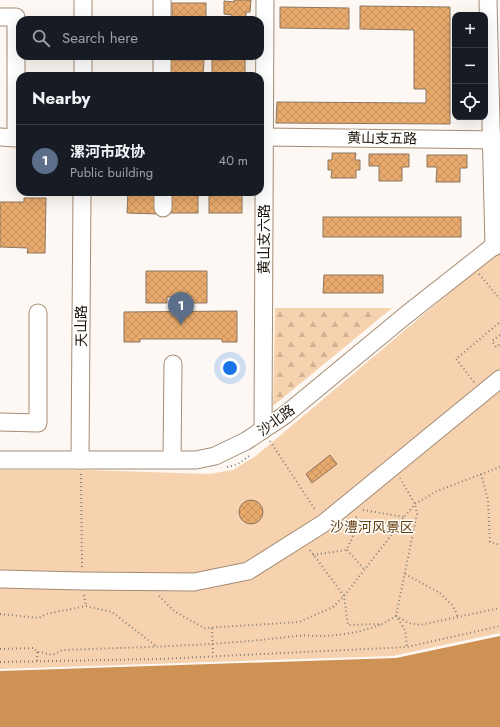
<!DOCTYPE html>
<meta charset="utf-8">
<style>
:root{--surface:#171b24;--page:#242831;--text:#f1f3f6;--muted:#9ea1a6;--line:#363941;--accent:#8c9099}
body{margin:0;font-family:Jost,"Noto Sans SC",sans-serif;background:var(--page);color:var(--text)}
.controls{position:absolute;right:12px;top:12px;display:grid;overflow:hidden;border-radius:8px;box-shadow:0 4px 16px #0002}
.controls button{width:36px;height:36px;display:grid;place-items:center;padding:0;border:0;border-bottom:1px solid var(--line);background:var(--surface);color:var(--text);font:20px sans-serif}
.you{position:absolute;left:230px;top:368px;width:14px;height:14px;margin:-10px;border:3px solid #fff;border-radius:50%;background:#1a73e8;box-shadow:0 0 0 6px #1a73e833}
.badge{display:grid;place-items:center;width:26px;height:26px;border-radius:50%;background:var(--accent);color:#fff;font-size:13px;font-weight:700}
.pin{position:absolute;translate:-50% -33px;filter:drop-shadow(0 1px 2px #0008)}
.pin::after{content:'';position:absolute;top:21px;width:14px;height:12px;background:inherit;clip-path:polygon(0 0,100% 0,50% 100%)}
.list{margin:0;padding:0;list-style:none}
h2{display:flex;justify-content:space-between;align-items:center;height:52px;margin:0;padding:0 16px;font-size:17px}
h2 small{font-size:13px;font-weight:400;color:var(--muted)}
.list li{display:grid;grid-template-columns:26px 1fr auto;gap:12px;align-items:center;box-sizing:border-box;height:72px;padding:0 16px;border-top:1px solid var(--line)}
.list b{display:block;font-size:15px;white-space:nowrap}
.list p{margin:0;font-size:13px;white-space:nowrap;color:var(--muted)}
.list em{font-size:13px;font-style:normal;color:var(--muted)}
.icon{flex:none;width:22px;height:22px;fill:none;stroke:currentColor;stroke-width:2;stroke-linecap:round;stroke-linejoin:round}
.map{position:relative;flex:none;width:500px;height:727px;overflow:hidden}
.search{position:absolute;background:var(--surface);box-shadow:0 4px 16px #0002;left:16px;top:16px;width:248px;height:44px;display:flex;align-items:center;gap:10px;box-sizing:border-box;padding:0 14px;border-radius:12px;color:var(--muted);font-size:15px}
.panel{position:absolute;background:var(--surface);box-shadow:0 4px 16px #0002;left:16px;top:72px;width:248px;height:124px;border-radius:12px}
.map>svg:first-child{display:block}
.green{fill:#f7d2ae}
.forest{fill:url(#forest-firs)}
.water{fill:#cd9254}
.building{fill:url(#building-cross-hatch);stroke:#8d7660}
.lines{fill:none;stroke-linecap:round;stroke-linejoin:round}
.minor-casing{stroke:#a48c75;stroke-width:19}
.path{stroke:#878079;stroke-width:2;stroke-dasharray:1 3;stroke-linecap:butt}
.minor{stroke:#fff;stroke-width:17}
.labels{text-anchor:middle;stroke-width:3;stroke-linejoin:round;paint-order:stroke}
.street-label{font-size:14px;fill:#1e150c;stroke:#fff}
.park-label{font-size:14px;fill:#643d0b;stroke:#fff}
</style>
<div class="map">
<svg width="500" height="727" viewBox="0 0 500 727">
<defs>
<pattern id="forest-firs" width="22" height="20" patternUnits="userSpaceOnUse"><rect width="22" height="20" fill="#f7d2ae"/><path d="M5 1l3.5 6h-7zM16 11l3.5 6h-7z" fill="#d3b394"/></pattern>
<pattern id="building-cross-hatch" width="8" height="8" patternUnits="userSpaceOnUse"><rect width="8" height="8" fill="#e7aa6c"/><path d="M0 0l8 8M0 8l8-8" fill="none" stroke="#c6915c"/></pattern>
</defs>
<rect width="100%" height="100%" fill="#fdf8f3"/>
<polygon class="green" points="500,250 500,633 393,656 0,669 0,470 87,470 209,474 233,470 257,455"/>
<polygon class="forest" points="275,308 392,308 273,406"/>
<polygon class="water" points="500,636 500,727 0,727 0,671 396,658"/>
<g class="building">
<polygon points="234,0 251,0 250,12 246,12 246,20 232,20 232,15 224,14 224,1 234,2"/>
<rect x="172" y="3" width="34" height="17"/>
<polygon points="360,6 450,7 450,124 276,123 277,102 426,103 426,89 414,89 414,30 360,29"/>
<polygon points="280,7 349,8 349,29 280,28"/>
<polygon points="228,56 245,56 245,76 212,76 212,60 228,60"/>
<polygon points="169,60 204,60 203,76 169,76"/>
<polygon points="332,153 356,153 355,160 360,160 360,170 356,170 356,178 331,178 332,170 328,170 328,160 332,160"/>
<polygon points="369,154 409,154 409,167 402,167 402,181 379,181 379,166 369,166"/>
<polygon points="427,155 467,155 467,168 460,168 460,182 436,182 437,167 427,167"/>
<polygon points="128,192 158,192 158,214 127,213"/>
<rect x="168" y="192" width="30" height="21"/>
<rect x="209" y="192" width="33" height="21"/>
<polygon points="24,198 46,198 45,253 27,253 28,248 0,247 0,202 24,202"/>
<rect x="323" y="217" width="138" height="20"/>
<polygon points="146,271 207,271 207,303 186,303 186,297 167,297 167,303 146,303"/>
<polygon points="324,275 383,275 383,293 323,293"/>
<polygon points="237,311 237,342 222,342 222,339 140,339 140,342 124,342 124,312"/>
<polygon points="330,455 337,464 312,483 306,474"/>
<circle cx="251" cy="512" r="12"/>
</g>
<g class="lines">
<g class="minor-casing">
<g id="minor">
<polyline points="162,0 162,20"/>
<polyline points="488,0 494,247"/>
<polyline points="0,17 16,17 16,138 0,137"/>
<polyline points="83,20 83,0"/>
<polyline points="162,56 162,76"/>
<polyline points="83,76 83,56"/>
<polyline points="264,137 500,140"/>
<polyline points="163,192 163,208"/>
<polyline points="0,422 38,423 38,313"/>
<polyline points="263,430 265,0"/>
<polyline points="0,460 196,460 215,456 246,441 285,415 406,315 500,241"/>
<polyline points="80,460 82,192"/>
<polyline points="172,460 173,364"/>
<polyline points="0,579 82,581 194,582 248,571 324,523 500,379"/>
</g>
</g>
<g class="path">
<polyline points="479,274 500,299"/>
<polyline points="500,335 492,341 496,347 500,344"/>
<polyline points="474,382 456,359 500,322"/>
<polyline points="270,441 316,511"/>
<polyline points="227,467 238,464 249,456"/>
<polyline points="81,474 82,567"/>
<polyline points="481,474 488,500 490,542 500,545"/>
<polyline points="400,478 415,504 417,514 396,616 409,623 420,625 500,608"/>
<polyline points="363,510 404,517"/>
<polyline points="310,550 344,596 348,625 382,624 396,616 405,630 407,647"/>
<polyline points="347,550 365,570"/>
<path d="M313,555L346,550C354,536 356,530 356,515"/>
<polyline points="405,574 440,593 453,606 458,617"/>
<polyline points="84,595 86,606"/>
<polyline points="159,596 174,611 204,628 299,622 333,607 344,596 390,537 404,517 415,504 437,491 500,467"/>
<polyline points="0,614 39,618 46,614 86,606 112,612 156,646"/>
<polyline points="212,628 213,655"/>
<path d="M0,649L34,648L37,652C50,652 49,659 62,650C140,647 218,646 295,636C304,635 314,636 323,636C344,635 362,632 382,624"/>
<polyline points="37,661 37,652"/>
<polyline points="0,662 159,659 407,647 500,626"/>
</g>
<use href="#minor" class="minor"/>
</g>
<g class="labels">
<g class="street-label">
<text transform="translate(382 138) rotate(1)" y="5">黄山支五路</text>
<text transform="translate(264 239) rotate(-90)" y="5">黄山支六路</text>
<text transform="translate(81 326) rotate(-90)" y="5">天山路</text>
<text transform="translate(276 420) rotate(-36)" y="5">沙北路</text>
</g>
<g class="park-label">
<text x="372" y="532">沙澧河风景区</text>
</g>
</g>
</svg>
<div class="controls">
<button>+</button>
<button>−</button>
<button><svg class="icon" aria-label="locate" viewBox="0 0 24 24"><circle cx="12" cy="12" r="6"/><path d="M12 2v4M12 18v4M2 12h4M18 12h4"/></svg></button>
</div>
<div class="you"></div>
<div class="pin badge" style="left:181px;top:325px;background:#5c6f8a">1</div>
<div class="search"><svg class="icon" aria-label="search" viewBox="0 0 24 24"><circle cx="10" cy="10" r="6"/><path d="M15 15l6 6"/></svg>Search here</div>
<section class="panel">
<h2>Nearby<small></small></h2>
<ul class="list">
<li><span class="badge" style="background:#5c6f8a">1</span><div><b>漯河市政协</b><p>Public building</p></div><em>40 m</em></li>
</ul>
</section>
</div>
